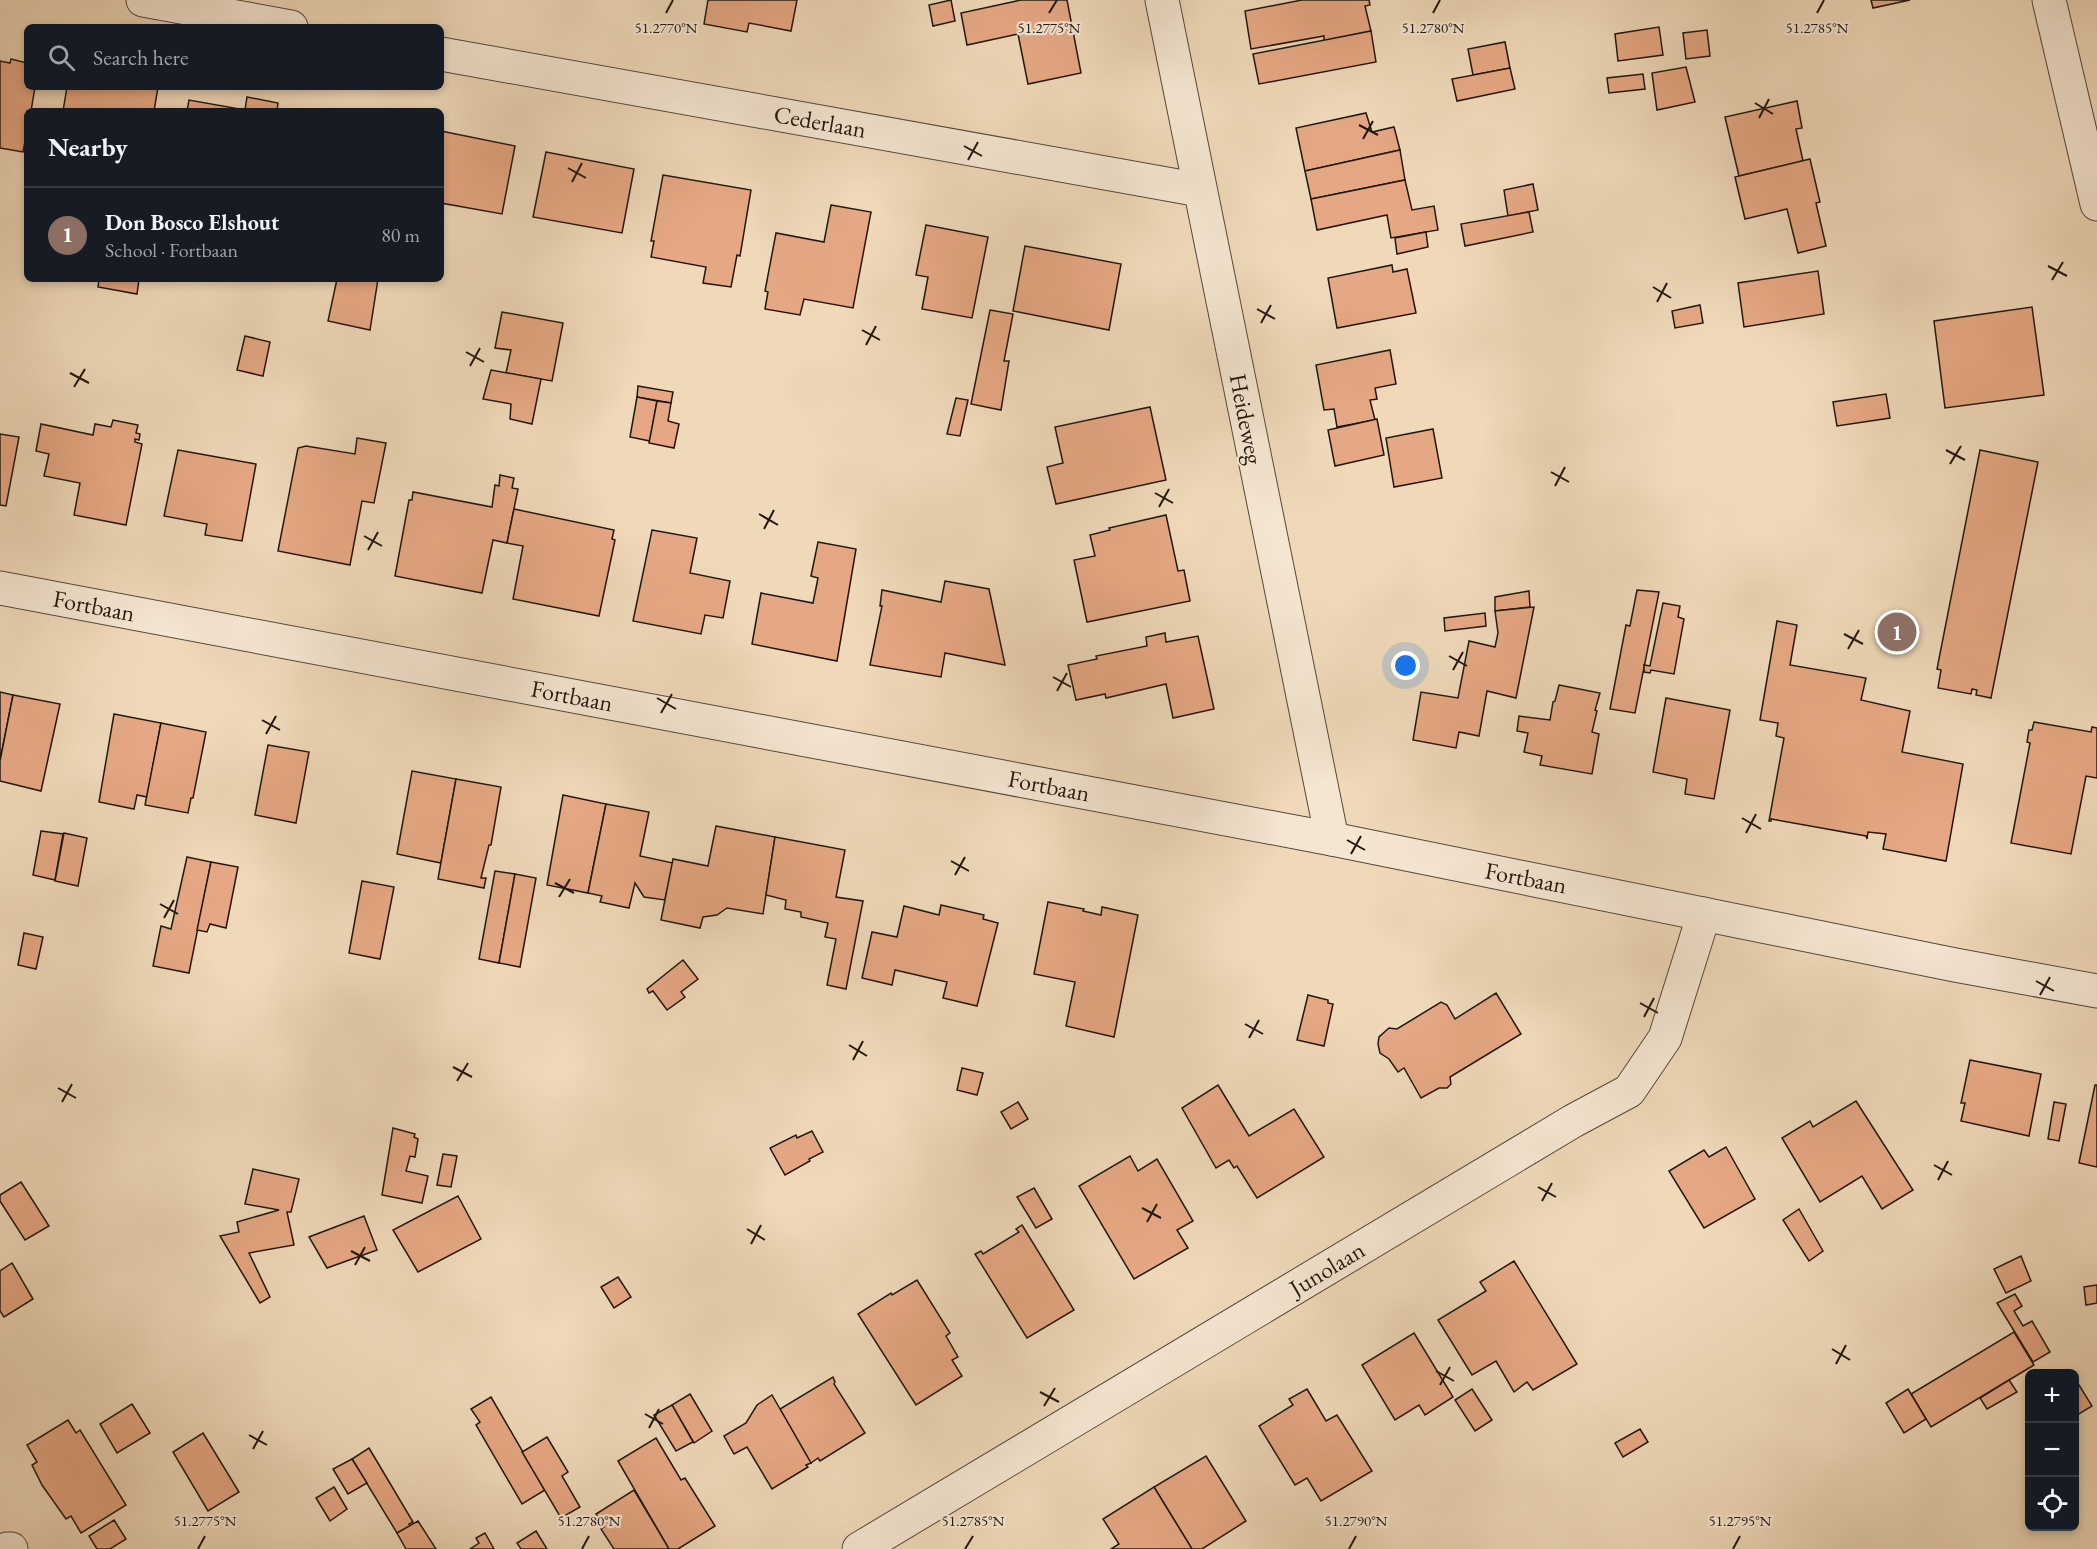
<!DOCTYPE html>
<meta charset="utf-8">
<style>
:root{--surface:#171b24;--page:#242831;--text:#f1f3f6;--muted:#9ea1a6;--line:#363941;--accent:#8c9099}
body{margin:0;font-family:"EB Garamond",serif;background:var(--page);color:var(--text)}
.controls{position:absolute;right:18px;bottom:18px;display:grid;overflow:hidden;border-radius:9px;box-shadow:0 3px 9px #0003}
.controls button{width:54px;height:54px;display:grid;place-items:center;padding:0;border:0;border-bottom:2px solid var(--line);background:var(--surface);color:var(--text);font:30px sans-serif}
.you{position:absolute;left:1406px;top:666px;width:21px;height:21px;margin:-15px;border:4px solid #fff;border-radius:50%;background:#1a73e8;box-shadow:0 0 0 9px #1a73e833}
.badge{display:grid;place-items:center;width:39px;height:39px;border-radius:50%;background:var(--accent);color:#fff;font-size:20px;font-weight:700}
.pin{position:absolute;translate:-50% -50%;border:3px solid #fff;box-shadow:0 2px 6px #0006}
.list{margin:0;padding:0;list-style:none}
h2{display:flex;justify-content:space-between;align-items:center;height:78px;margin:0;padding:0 24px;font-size:26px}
h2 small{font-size:20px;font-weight:400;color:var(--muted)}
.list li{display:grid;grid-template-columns:39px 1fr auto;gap:18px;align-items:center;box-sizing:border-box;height:96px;padding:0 24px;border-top:2px solid var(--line)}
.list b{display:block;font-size:22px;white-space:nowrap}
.list p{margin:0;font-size:20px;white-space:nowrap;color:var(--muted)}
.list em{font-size:20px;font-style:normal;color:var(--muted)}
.icon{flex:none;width:33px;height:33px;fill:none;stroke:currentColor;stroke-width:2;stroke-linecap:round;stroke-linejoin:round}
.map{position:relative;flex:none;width:2097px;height:1549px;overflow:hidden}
.search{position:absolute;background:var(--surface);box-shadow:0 3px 9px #0003;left:24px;top:24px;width:420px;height:66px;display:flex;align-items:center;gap:15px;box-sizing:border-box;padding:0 21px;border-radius:9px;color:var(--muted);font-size:22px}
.panel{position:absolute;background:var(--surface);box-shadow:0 3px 9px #0003;left:24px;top:108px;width:420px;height:174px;border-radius:9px}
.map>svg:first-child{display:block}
.building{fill:#e6a884;stroke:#221710;stroke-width:1.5}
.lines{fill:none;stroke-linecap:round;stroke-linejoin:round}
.minor-casing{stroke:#55483a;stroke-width:35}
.minor{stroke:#f5e6d2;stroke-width:33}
.ticks{fill:none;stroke:#221710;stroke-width:2}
.labels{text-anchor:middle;stroke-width:4.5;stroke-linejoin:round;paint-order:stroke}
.street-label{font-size:24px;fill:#221710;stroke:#f5e6d2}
.ticks-label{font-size:15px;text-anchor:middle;fill:#221710;stroke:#f5e6d2;stroke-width:4.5;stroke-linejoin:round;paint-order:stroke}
</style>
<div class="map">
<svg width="2097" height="1549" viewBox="0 0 2097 1549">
<rect width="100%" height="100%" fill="#efd9b9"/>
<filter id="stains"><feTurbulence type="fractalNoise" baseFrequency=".00333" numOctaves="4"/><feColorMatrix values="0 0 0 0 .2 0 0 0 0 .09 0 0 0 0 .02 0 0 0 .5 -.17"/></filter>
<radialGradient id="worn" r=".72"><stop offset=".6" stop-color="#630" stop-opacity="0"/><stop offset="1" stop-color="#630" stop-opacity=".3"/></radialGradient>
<g class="building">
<polygon points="708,0 797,0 791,31 749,23 747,32 704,24"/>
<polygon points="951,0 955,21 933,26 929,5"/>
<polygon points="1021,0 1067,0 1081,73 1028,84 1018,34 967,45 961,13"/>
<polygon points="1302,0 1369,0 1370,5 1365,6 1371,31 1324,41 1324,36 1251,49 1245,11"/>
<polygon points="1871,0 1910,0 1873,8"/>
<polygon points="1659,27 1663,55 1618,61 1615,34"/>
<polygon points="1707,30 1710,56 1686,59 1683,33"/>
<polygon points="1371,31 1376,62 1259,84 1253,54"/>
<polygon points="1505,42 1510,68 1473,75 1468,49"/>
<polygon points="11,59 27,63 27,87 35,87 31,111 27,111 27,131 23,152 0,148 0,61 10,63"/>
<polygon points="1686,67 1695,102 1657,110 1652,73"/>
<polygon points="1510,68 1515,89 1457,101 1452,79"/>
<polygon points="1643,74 1645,89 1609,93 1607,78"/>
<polygon points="67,87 158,87 154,111 63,111"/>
<polygon points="247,97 278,103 277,111 187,111 189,100 245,110"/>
<polygon points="1797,101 1802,128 1796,129 1803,161 1739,176 1725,117"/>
<polygon points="1366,113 1372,132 1394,127 1400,150 1305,171 1296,128"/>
<polygon points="441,131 515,146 502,214 441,203"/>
<polygon points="1400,150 1405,180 1311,199 1305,171"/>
<polygon points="546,152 634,169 622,233 533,217"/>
<polygon points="1810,159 1820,202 1816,203 1826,246 1798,253 1787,209 1745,219 1735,177"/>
<polygon points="663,175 751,190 740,256 737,255 731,287 703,283 706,267 651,257 654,241 651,241"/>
<polygon points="1405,180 1412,210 1434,206 1438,230 1391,238 1387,215 1317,230 1311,199"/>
<polygon points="1533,184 1538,210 1508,216 1504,190"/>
<polygon points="831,205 871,212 853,308 804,299 800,315 765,309 768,292 765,291 776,233 824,242"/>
<polygon points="1529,212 1533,232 1465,246 1461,224"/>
<polygon points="926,225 988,237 972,318 922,309 928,277 916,275"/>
<polygon points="1426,232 1428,247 1397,254 1395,238"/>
<polygon points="1025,246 1121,264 1109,330 1013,311"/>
<polygon points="1392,265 1393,272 1407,269 1416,313 1337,328 1328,278"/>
<polygon points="1818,271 1824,314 1744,327 1738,283"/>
<polygon points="99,279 139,279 137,294 98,287"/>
<polygon points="337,279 363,281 363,279 378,279 370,330 328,321"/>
<polygon points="1700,305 1703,323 1675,328 1672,311"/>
<polygon points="2032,307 2044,395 1945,408 1934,321"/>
<polygon points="990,310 1013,314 1004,361 1009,361 1001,410 971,404"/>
<polygon points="502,312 563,323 552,381 506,373 511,350 495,348"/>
<polygon points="245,336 270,342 263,376 237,370"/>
<polygon points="1390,350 1396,384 1375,388 1377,399 1370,400 1375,420 1337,427 1334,409 1324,410 1316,365"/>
<polygon points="491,370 541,379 532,424 510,419 511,404 483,399"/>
<polygon points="638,386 673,392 671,403 637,397"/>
<polygon points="1886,394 1890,418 1837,426 1833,402"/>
<polygon points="637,397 657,401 650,441 630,437"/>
<polygon points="956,398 968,400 960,436 947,434"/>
<polygon points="657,401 671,403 668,421 679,424 674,448 649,443"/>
<polygon points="1150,407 1166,480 1056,504 1047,467 1063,463 1055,427"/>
<polygon points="1377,419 1384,455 1335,466 1328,430"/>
<polygon points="113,420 138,425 136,433 140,434 139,440 135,439 135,442 142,444 126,525 74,515 80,483 44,476 49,454 36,451 41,424 93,435 95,424 111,427"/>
<polygon points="1433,429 1442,478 1394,487 1386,438"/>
<polygon points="0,434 19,437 6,506 0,505"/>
<polygon points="357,438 386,443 374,503 362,501 350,565 278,551 298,448 306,446 355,454"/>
<polygon points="178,450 256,464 242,541 205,535 207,524 164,516"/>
<polygon points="1980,450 2038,462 1991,698 1976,695 1977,690 1972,689 1971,694 1938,688 1941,670 1937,669"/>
<polygon points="500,475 514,478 512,488 518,489 507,543 493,540 482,593 395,576 409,500 412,500 413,492 492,507 495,485 499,486"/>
<polygon points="514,509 614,530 612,539 615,540 599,616 513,599 523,546 507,543"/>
<polygon points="1166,515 1178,571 1184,570 1190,601 1087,622 1074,560 1095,556 1090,535 1110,530 1109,528"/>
<polygon points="652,530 697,538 690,573 730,581 723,618 705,615 701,634 633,621"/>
<polygon points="818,542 856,549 837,661 752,644 761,593 813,603 818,578 811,576"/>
<polygon points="945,581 989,589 1005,665 945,653 941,677 870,665 882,606 880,606 882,590 941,602"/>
<polygon points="1637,590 1659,592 1635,713 1610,709 1626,625 1630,626"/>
<polygon points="1529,591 1530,607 1495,611 1495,597"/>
<polygon points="1663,603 1680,606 1678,617 1684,619 1674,674 1651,670 1650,673 1644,672 1644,665 1650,666"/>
<polygon points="1534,607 1516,698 1487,691 1479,736 1459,732 1456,748 1413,740 1421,692 1458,698 1469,641 1495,647 1498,633 1495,611"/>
<polygon points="1485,613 1486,626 1445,631 1444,618"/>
<polygon points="1777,621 1797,625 1790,665 1866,678 1861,700 1910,711 1902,752 1963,764 1946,861 1883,849 1886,834 1868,832 1867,839 1866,836 1771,819 1771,821 1769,821 1784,738 1776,736 1778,723 1760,720"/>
<polygon points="1165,633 1166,642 1198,636 1214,709 1173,718 1166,684 1106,698 1105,694 1076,700 1068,665 1097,659 1096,656 1147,646 1146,637"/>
<polygon points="1559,685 1600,693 1595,710 1597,711 1592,732 1599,734 1592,774 1540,765 1542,756 1524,752 1528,733 1517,731 1519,716 1550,720 1553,702 1555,701"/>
<polygon points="0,692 13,695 0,761"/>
<polygon points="13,695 60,704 41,791 0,781 0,761"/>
<polygon points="1666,698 1730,710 1714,799 1685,794 1687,779 1653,772"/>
<polygon points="114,714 161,723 147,797 137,795 134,809 99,802"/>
<polygon points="2034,722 2091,732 2092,727 2097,728 2097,778 2086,776 2071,854 2011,843 2030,743 2027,742 2029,730 2032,730"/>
<polygon points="161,723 206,732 193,798 191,798 188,813 145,805"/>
<polygon points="268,745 309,752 296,823 255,815"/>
<polygon points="412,771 456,779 441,863 397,854"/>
<polygon points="456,779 501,787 491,845 489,845 481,878 486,878 484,888 438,879"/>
<polygon points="563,795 606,804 588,893 547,885"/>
<polygon points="606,804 649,812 640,856 673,863 665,900 644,897 635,883 629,908 600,902 602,896 588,893"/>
<polygon points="716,826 775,837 763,914 727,908 717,915 703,917 700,928 661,920 673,859 708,866"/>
<polygon points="41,831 63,834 55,880 33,875"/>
<polygon points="64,833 87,838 78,886 55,881"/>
<polygon points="775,837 845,850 836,897 863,901 846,989 827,985 836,939 825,937 828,923 801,917 801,912 785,909 786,900 766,895"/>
<polygon points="187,857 211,862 189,973 153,966 161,926 171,929"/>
<polygon points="211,862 238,867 226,928 210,924 207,932 197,930"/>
<polygon points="495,871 515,874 499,963 479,959"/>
<polygon points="515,874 536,878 520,967 499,963"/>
<polygon points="362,881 394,887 380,959 349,953"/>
<polygon points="1048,902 1084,909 1083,911 1101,915 1102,907 1138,915 1114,1037 1066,1026 1075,982 1034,974"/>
<polygon points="941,905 984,915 983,919 998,923 977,1006 943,998 947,982 895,970 892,985 862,978 872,932 897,937 904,906 939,915"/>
<polygon points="24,933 43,937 36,969 18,965"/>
<polygon points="683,960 698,979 681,992 685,997 667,1010 653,991 649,993 647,989"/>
<polygon points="1496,993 1521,1034 1450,1077 1451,1084 1447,1088 1439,1088 1421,1098 1404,1068 1398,1072 1389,1059 1380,1053 1378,1044 1379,1037 1389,1028 1397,1029 1441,1002 1447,1005 1455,1019"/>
<polygon points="1308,995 1328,1000 1328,1003 1333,1004 1324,1046 1297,1040"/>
<polygon points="1970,1060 2041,1074 2029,1136 1961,1121 1965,1103 1961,1103"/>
<polygon points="962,1068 983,1073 977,1095 957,1090"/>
<polygon points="1218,1085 1249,1136 1294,1109 1324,1157 1257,1198 1237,1166 1234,1168 1229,1160 1216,1168 1182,1108"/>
<polygon points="2095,1085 2097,1085 2097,1167 2079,1163"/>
<polygon points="1856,1101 1913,1190 1882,1209 1862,1176 1820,1202 1782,1138 1810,1121 1813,1127"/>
<polygon points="1018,1102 1028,1119 1011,1129 1001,1112"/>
<polygon points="2054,1102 2066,1104 2059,1141 2048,1139"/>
<polygon points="393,1128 415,1134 414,1137 418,1139 415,1157 410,1156 406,1171 428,1176 422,1203 382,1195"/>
<polygon points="812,1131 823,1152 809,1159 810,1161 785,1175 770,1148 796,1135 797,1138"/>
<polygon points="1726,1147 1755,1199 1704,1228 1669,1171 1704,1150 1709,1157"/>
<polygon points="443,1154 457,1156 451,1187 437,1185"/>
<polygon points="1130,1156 1138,1171 1157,1159 1193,1221 1177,1230 1188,1248 1134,1279 1079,1186"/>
<polygon points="253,1169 299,1179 291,1212 287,1212 294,1245 249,1253 270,1297 260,1303 220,1236 239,1232 237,1222 279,1210 245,1204"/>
<polygon points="21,1182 49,1226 25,1240 0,1201 0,1195"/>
<polygon points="1034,1188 1052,1219 1036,1228 1017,1197"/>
<polygon points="458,1196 481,1239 418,1272 393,1230"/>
<polygon points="1799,1209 1823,1251 1809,1261 1783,1220"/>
<polygon points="364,1216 377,1250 327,1268 309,1237"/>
<polygon points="1022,1225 1074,1310 1027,1338 975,1254 981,1251 983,1254 1019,1232 1016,1229"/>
<polygon points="2021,1256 2031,1281 2006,1293 1994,1269"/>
<polygon points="1514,1261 1577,1364 1533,1390 1527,1382 1514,1392 1496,1361 1472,1375 1438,1320 1486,1291 1480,1282"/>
<polygon points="12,1263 33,1299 4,1317 0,1311 0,1271"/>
<polygon points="618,1277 631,1297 614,1308 601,1287"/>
<polygon points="917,1280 950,1333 946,1336 958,1357 952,1360 962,1376 916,1405 858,1314 891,1293 892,1295"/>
<polygon points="2097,1285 2097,1303 2086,1305 2084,1287"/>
<polygon points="2015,1294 2022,1306 2014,1311 2023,1326 2032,1321 2050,1352 2033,1362 1997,1303"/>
<polygon points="2014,1332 2034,1365 1931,1427 1911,1394"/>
<polygon points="1414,1333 1453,1397 1425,1415 1419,1405 1395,1420 1362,1365"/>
<polygon points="833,1377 835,1382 834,1384 865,1433 820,1461 818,1458 811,1463 780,1409"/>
<polygon points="2009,1380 2017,1392 1987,1409 1980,1398"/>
<polygon points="2079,1385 2092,1406 2074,1417 2074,1388"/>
<polygon points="1307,1389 1326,1421 1337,1415 1372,1471 1321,1501 1307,1478 1295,1485 1259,1426 1293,1405 1289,1399"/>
<polygon points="1472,1389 1492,1420 1475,1431 1455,1400"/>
<polygon points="1908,1389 1926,1419 1904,1433 1886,1403"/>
<polygon points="690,1394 712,1431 694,1443 672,1405"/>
<polygon points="772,1395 811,1463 806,1465 808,1467 772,1489 747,1447 734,1454 724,1436 746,1423 757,1405"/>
<polygon points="491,1397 545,1490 522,1504 476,1425 480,1422 471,1409"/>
<polygon points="132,1404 150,1433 117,1453 100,1424"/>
<polygon points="672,1405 693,1442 676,1451 654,1415"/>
<polygon points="68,1420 76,1433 80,1430 126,1505 81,1533 71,1516 66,1519 42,1485 32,1465 37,1462 27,1445"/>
<polygon points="1640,1429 1648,1442 1623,1457 1615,1443"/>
<polygon points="203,1433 239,1492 208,1511 173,1452"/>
<polygon points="547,1437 568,1472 562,1476 580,1507 561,1518 522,1452"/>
<polygon points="656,1438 681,1480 685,1478 715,1526 678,1549 669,1549 618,1461"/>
<polygon points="369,1448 413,1522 409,1524 410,1526 397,1533 352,1459"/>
<polygon points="1206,1456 1246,1521 1202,1549 1192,1549 1154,1487"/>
<polygon points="352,1459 367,1483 348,1494 333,1469"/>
<polygon points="334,1487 347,1509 330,1521 316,1498"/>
<polygon points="1154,1487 1192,1549 1111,1549 1119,1544 1103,1519"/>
<polygon points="634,1490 669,1549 614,1549 601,1529 604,1527 596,1514"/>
<polygon points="114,1520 126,1539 110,1549 97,1549 89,1536"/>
<polygon points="418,1521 436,1549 406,1549 397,1533"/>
<polygon points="536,1531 547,1549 521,1549 517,1543"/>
<polygon points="485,1533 494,1549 470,1549 479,1543 476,1538"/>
</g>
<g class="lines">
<g class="minor-casing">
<g id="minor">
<polyline points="143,0 291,27"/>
<polyline points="1162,0 1332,839"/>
<polyline points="2049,0 2097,204"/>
<polyline points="441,54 1200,190"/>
<polyline points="0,588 1332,839 1955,965 2097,991"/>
<polyline points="7,1549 11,1549"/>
<polyline points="859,1549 1573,1121 1629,1091 1665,1038 1704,914"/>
</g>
</g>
<use href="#minor" class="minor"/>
</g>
<path class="ticks" d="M666,13L673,0M1049,13L1057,0M1433,13L1440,0M1817,13L1824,0M1755,103L1773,114M1759,118L1769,99M1359,125L1378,135M1363,139L1373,121M964,146L982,156M968,160L978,142M568,168L586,178M572,182L582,163M2048,266L2067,276M2052,280L2063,262M1653,287L1671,298M1657,302L1667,283M1257,309L1275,319M1261,323L1271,305M862,330L880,340M866,345L876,326M466,352L484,362M470,366L480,348M70,373L89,383M74,387L85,369M1946,450L1965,460M1950,464L1961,446M1551,472L1569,482M1555,486L1565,467M1155,493L1173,503M1159,507L1169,489M759,514L778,525M764,529L774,510M364,536L382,546M368,550L378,532M1844,634L1863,644M1848,649L1859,630M1449,656L1467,666M1453,670L1463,652M1053,677L1071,687M1057,691L1067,673M657,698L676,709M661,713L672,694M262,720L280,730M266,734L276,716M1742,818L1761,829M1746,833L1756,814M1347,840L1365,850M1351,854L1361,836M951,861L969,871M955,875L965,857M555,883L574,893M559,897L570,879M160,904L178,914M164,918L174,900M2036,981L2054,991M2040,995L2050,977M1640,1003L1658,1013M1644,1017L1654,998M1245,1024L1263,1034M1249,1038L1259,1020M849,1045L867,1056M853,1060L863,1041M453,1067L472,1077M457,1081L468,1063M58,1088L76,1098M62,1102L72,1084M1934,1165L1952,1175M1938,1180L1948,1161M1538,1187L1556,1197M1542,1201L1552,1183M1142,1208L1161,1218M1147,1222L1157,1204M747,1229L765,1240M751,1244L761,1225M351,1251L370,1261M355,1265L365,1247M1832,1349L1850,1360M1836,1364L1846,1345M1436,1371L1454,1381M1440,1385L1450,1367M1040,1392L1059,1402M1044,1406L1055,1388M645,1414L663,1424M649,1428L659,1409M249,1435L267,1445M253,1449L263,1431M198,1549L205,1536M582,1549L589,1536M965,1549L973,1536M1349,1549L1356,1536M1733,1549L1740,1536"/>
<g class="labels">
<g class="street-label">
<text transform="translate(820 122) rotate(10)" y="8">Cederlaan</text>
<text transform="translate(1246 419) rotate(79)" y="8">Heideweg</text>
<text transform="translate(94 606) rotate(11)" y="8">Fortbaan</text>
<text transform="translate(572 696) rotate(11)" y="8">Fortbaan</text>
<text transform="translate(1049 786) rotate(11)" y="8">Fortbaan</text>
<text transform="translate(1526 878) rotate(11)" y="8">Fortbaan</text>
<text transform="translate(1327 1269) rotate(-31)" y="8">Junolaan</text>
</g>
</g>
<g class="ticks-label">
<text x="666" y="33">51.2770°N</text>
<text x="1049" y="33">51.2775°N</text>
<text x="1433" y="33">51.2780°N</text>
<text x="1817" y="33">51.2785°N</text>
<text x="205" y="1526">51.2775°N</text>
<text x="589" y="1526">51.2780°N</text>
<text x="973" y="1526">51.2785°N</text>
<text x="1356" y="1526">51.2790°N</text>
<text x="1740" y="1526">51.2795°N</text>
</g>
<rect width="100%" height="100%" filter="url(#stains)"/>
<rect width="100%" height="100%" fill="url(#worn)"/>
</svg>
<div class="controls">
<button>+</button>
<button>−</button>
<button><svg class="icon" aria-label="locate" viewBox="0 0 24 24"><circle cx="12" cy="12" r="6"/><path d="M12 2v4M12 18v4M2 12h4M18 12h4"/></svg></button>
</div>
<div class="you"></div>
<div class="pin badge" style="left:1897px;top:632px;background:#8d6e63">1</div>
<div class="search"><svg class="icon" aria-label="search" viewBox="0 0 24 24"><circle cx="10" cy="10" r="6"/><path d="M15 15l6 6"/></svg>Search here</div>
<section class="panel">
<h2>Nearby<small></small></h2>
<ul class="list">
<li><span class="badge" style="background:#8d6e63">1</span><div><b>Don Bosco Elshout</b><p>School · Fortbaan</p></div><em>80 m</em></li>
</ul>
</section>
</div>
